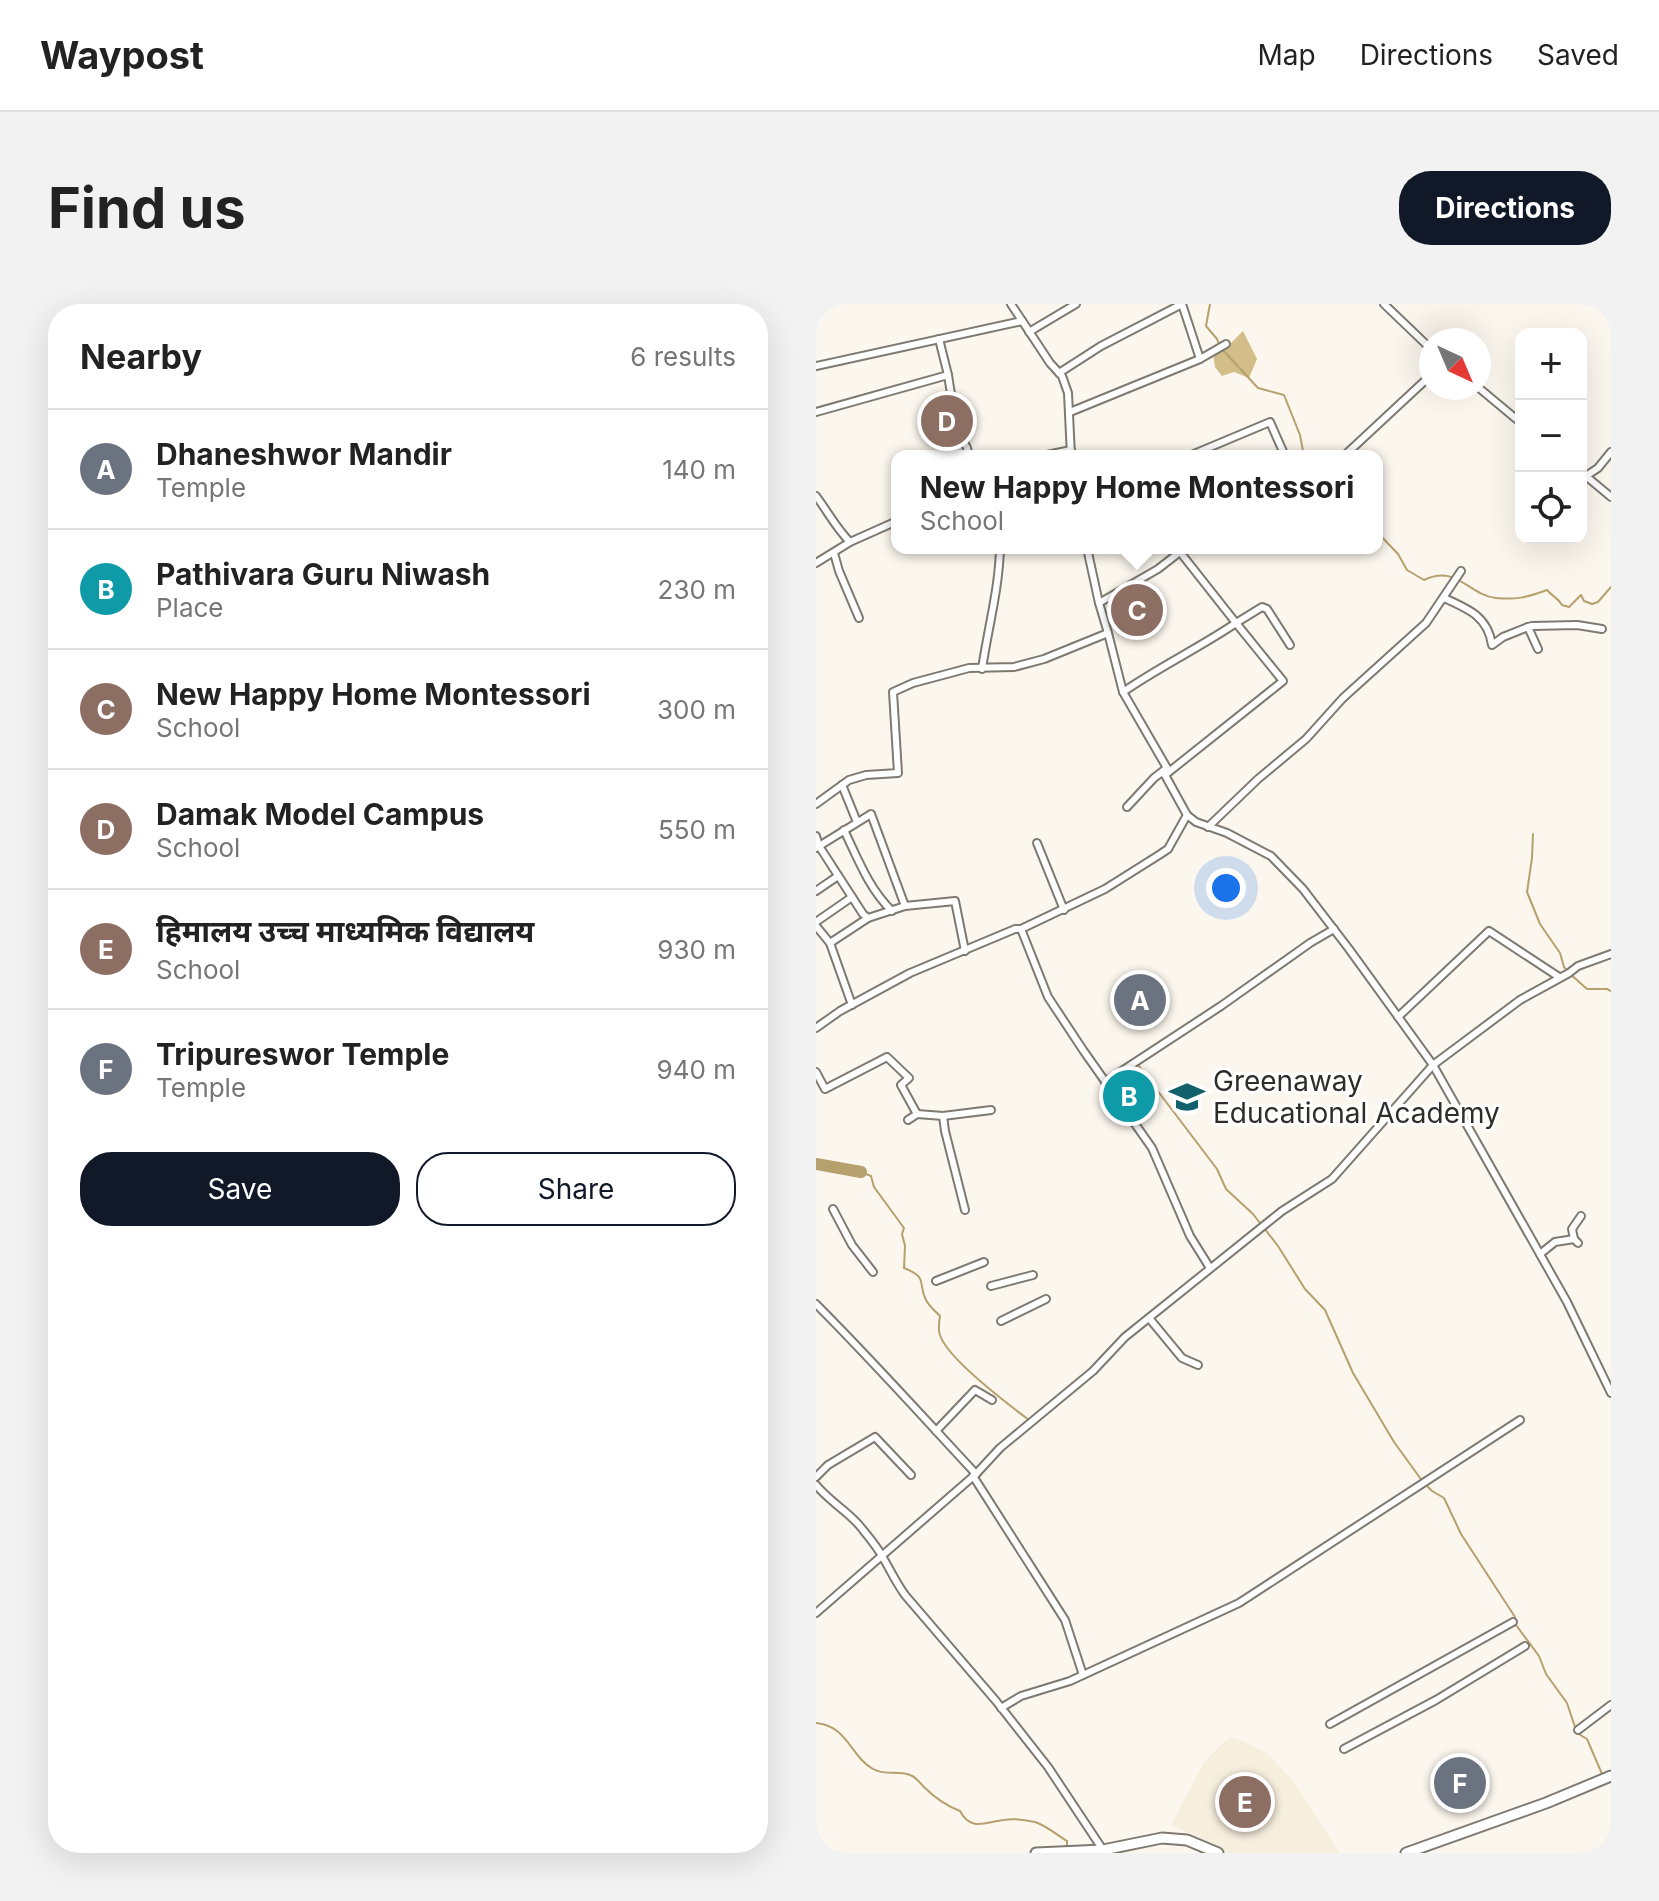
<!DOCTYPE html>
<meta charset="utf-8">
<style>
:root{--surface:#fff;--page:#f2f2f2;--text:#222;--muted:#767676;--line:#e0e0e0;--accent:#111827}
body{margin:0;font-family:Inter,"Noto Sans Devanagari",sans-serif;background:var(--page);color:var(--text)}
.controls{position:absolute;right:24px;top:24px;display:grid;overflow:hidden;border-radius:16px;box-shadow:0 8px 32px #0002}
.controls button{width:72px;height:72px;display:grid;place-items:center;padding:0;border:0;border-bottom:2px solid var(--line);background:var(--surface);color:var(--text);font:40px sans-serif}
.compass{position:absolute;left:603px;top:24px;width:72px;height:72px;border-radius:50%;background:var(--surface);box-shadow:0 8px 32px #0002;rotate:136deg}
.you{position:absolute;left:410px;top:584px;width:28px;height:28px;margin:-20px;border:6px solid #fff;border-radius:50%;background:#1a73e8;box-shadow:0 0 0 12px #1a73e833}
.badge{display:grid;place-items:center;width:52px;height:52px;border-radius:50%;background:var(--accent);color:#fff;font-size:26px;font-weight:700}
.pin{position:absolute;translate:-50% -50%;border:4px solid #fff;box-shadow:0 2px 8px #0006}
.popup{position:absolute;left:75px;top:146px;width:492px;height:104px;box-sizing:border-box;display:grid;place-content:center;border-radius:16px;background:var(--surface);filter:drop-shadow(0 2px 6px #0005);font-size:26px;white-space:nowrap;color:var(--muted)}
.popup b{font-size:30px;color:var(--text)}
.popup::after{content:'';position:absolute;left:50%;top:100%;margin-left:-16px;border:16px solid transparent;border-top-color:var(--surface)}
.list{margin:0;padding:0;list-style:none}
h2{display:flex;justify-content:space-between;align-items:center;height:104px;margin:0;padding:0 32px;font-size:34px}
h2 small{font-size:26px;font-weight:400;color:var(--muted)}
.list li{display:grid;grid-template-columns:52px 1fr auto;gap:24px;align-items:center;box-sizing:border-box;height:120px;padding:0 32px;border-top:2px solid var(--line)}
.list b{display:block;font-size:30px;white-space:nowrap}
.list p{margin:0;font-size:26px;white-space:nowrap;color:var(--muted)}
.list em{font-size:26px;font-style:normal;color:var(--muted)}
.actions{display:flex;gap:16px;padding:24px 32px}
.actions a{flex:1;padding:18px 0;border:2px solid var(--accent);border-radius:32px;text-align:center;font-size:28px;color:var(--accent)}
.actions .main{background:var(--accent);color:#fff}
.icon{flex:none;width:44px;height:44px;fill:none;stroke:currentColor;stroke-width:2;stroke-linecap:round;stroke-linejoin:round}
.map{position:relative;flex:none;width:795px;height:1549px;overflow:hidden;border-radius:32px}
header{display:flex;align-items:center;gap:48px;box-sizing:border-box;height:112px;padding:0 40px;background:var(--surface);border-bottom:2px solid var(--line)}
header strong{font-size:38px}
nav{display:flex;gap:44px;margin-inline-start:auto;font-size:28px}
.intro{display:flex;align-items:center;justify-content:space-between;box-sizing:border-box;height:192px;padding:0 48px}
h1{margin:0;font-size:56px}
.button{padding:20px 36px;border-radius:32px;background:var(--accent);color:#fff;font-size:28px;font-weight:700}
main{display:flex;gap:48px;padding:0 48px}
aside{flex:1;background:var(--surface);border-radius:32px;box-shadow:0 8px 32px #0002}
.map>svg:first-child{display:block}
.built{fill:#f7efde}
.forest{fill:#d3bd89}
.lines{fill:none;stroke-linecap:round;stroke-linejoin:round}
.stream{stroke:#b6a06d;stroke-width:2}
.river{stroke:#b6a06d;stroke-width:12}
.street-casing{stroke:#7e7a71;stroke-width:10}
.secondary-casing{stroke:#7e7a71;stroke-width:13}
.street{stroke:#fff;stroke-width:6}
.secondary{stroke:#fff;stroke-width:9}
.labels{text-anchor:middle;stroke-width:6;stroke-linejoin:round;paint-order:stroke}
.poi-label{font-size:28px;fill:#2f2d2a;stroke:#fff;text-anchor:start}
</style>
<header>
<strong>Waypost</strong>
<nav><a>Map</a><a>Directions</a><a>Saved</a></nav>
</header>
<div class="intro"><h1>Find us</h1><a class="button">Directions</a></div>
<main>
<aside>
<h2>Nearby<small>6 results</small></h2>
<ul class="list">
<li><span class="badge" style="background:#6b7280">A</span><div><b>Dhaneshwor Mandir</b><p>Temple</p></div><em>140 m</em></li>
<li><span class="badge" style="background:#0f9aa8">B</span><div><b>Pathivara Guru Niwash</b><p>Place</p></div><em>230 m</em></li>
<li><span class="badge" style="background:#8d6e63">C</span><div><b>New Happy Home Montessori</b><p>School</p></div><em>300 m</em></li>
<li><span class="badge" style="background:#8d6e63">D</span><div><b>Damak Model Campus</b><p>School</p></div><em>550 m</em></li>
<li><span class="badge" style="background:#8d6e63">E</span><div><b>हिमालय उच्च माध्यमिक विद्यालय</b><p>School</p></div><em>930 m</em></li>
<li><span class="badge" style="background:#6b7280">F</span><div><b>Tripureswor Temple</b><p>Temple</p></div><em>940 m</em></li>
</ul>
<div class="actions"><a class="main">Save</a><a>Share</a></div>
</aside>
<div class="map">
<svg width="795" height="1549" viewBox="0 0 795 1549">
<rect width="100%" height="100%" fill="#fcf7ee"/>
<polygon class="built" points="413,1433 416,1433 436,1441 452,1450 476,1475 524,1549 412,1549 394,1538 355,1521 388,1458"/>
<polygon class="forest" points="427,27 441,55 433,74 418,68 406,72 399,63 397,50 411,43"/>
<g class="lines">
<g class="stream">
<polyline points="394,0 390,22 401,35 404,43 442,84 468,91 484,131 488,152"/>
<path d="M561,228L582,250L591,266L608,276C641,260 652,291 680,294C701,296 712,293 731,286C736,292 742,294 746,301L753,303L765,291L768,297L776,300L782,298L795,283"/>
<polyline points="717,530 716,554 711,588 724,620 744,649 748,663 753,669 771,685 791,685 795,687"/>
<polyline points="322,761 401,865 410,885 437,910 444,919"/>
<path d="M45,868L55,872L58,883L88,924L86,930L89,942L88,964C113,974 101,978 110,996C113,1002 119,1007 124,1012C123,1018 122,1026 124,1031C131,1054 193,1101 213,1116"/>
<polyline points="448,924 462,942 489,985 509,1006 537,1069 578,1138 607,1178 616,1187 628,1194 645,1230 699,1313 700,1321 723,1352 730,1370 751,1399 761,1429 771,1435 786,1470"/>
<path d="M0,1419C32,1422 34,1452 57,1465C69,1472 82,1466 94,1471C100,1473 103,1478 108,1483C118,1493 131,1502 144,1507C155,1528 170,1518 188,1516C197,1514 210,1516 219,1518C231,1522 241,1531 251,1537V1543"/>
</g>
<polyline class="river" points="0,860 45,868"/>
<g class="street-casing">
<g id="street">
<polyline points="195,0 234,59 246,72 252,89 255,152"/>
<polyline points="568,0 615,45"/>
<polyline points="213,28 260,0"/>
<polyline points="123,35 132,71 140,122 151,144 153,152"/>
<polyline points="0,62 206,17"/>
<polyline points="243,69 285,42 366,0 384,55"/>
<polyline points="663,84 705,119"/>
<polyline points="0,108 132,71"/>
<polyline points="254,108 384,55 410,40"/>
<polyline points="226,152 255,146"/>
<polyline points="373,152 454,118 469,152"/>
<polyline points="528,152 615,71"/>
<polyline points="765,168 795,193"/>
<polyline points="770,172 782,164 795,148"/>
<path d="M0,192C12,208 20,224 34,238"/>
<polyline points="271,244 283,299 292,329 307,388 351,464 349,471 371,511 380,518 411,529 455,552 487,585 533,645 617,761 751,998 795,1089"/>
<polyline points="364,248 420,319 446,303 451,305 474,341"/>
<polyline points="18,249 23,267 43,314"/>
<polyline points="0,259 34,238 81,217"/>
<path d="M628,294C653,305 672,313 676,341L687,333L712,323"/>
<polyline points="283,299 342,265 369,244"/>
<polyline points="722,345 712,323 716,322 761,321 786,325"/>
<path d="M166,365C172,324 183,285 184,244"/>
<path d="M307,388C343,363 383,344 420,319L467,377L349,471"/>
<polyline points="26,481 41,518"/>
<polyline points="0,500 33,476 50,471 82,469 77,388 97,379 153,364 198,363 228,355 292,329"/>
<polyline points="311,503 338,474 351,464"/>
<polyline points="392,523 442,475 490,435 527,394 610,319 645,267"/>
<path d="M28,526C41,553 53,585 76,607"/>
<polyline points="0,532 3,542 47,610 52,614 89,602"/>
<polyline points="221,539 248,606"/>
<polyline points="0,544 55,510 89,602 139,597 149,647"/>
<polyline points="0,587 22,572"/>
<polyline points="0,618 36,593"/>
<polyline points="0,622 14,639 36,701"/>
<polyline points="205,625 232,693 267,746 336,844 374,932 394,964"/>
<polyline points="14,639 52,614"/>
<polyline points="582,713 673,627 743,673"/>
<polyline points="0,724 24,707 94,669 199,625 205,625 289,585 343,551 352,545 371,511"/>
<polyline points="0,768 9,785 71,753 93,774 85,781 101,810 92,816"/>
<polyline points="289,778 405,702 494,639 518,625"/>
<polyline points="101,810 127,812 175,806"/>
<polyline points="127,812 129,827 149,906"/>
<polyline points="17,905 36,941 57,968"/>
<polyline points="758,935 756,925 765,912"/>
<polyline points="724,950 739,938 758,935 762,939"/>
<polyline points="120,977 168,958"/>
<polyline points="175,982 217,971"/>
<path d="M0,1000C55,1055 107,1113 160,1170"/>
<polyline points="333,1014 366,1054 382,1061"/>
<polyline points="185,1017 230,995"/>
<polyline points="120,1127 159,1086 176,1096"/>
<polyline points="157,1172 249,1316 267,1371"/>
<polyline points="0,1173 12,1161 59,1133 95,1171"/>
<path d="M0,1181C13,1197 30,1206 43,1221C51,1231 60,1241 66,1252C75,1267 79,1277 89,1291L180,1397L232,1463L287,1546"/>
<polyline points="0,1309 160,1170 184,1144 277,1067 309,1033 466,907 516,875 617,761 704,696 753,669 762,662 795,650"/>
<polyline points="185,1404 205,1392 254,1377 423,1299 704,1116"/>
<polyline points="514,1420 697,1318"/>
<polyline points="762,1426 795,1401"/>
<polyline points="528,1445 620,1396 709,1342"/>
</g>
</g>
<g class="secondary-casing">
<g id="secondary">
<polyline points="220,1549 287,1546 346,1534 371,1536 402,1549"/>
<polyline points="590,1549 730,1499 795,1472"/>
</g>
</g>
<use href="#street" class="street"/>
<use href="#secondary" class="secondary"/>
</g>
<defs>
<g id="school-bare" transform="scale(2.76)"><path d="M0-5L7-2L0 1L-7-2ZM-4 1L0 2.5L4 1V4Q0 6-4 4Z" fill="#12606b" stroke="#fff" stroke-width="2.5" paint-order="stroke"/></g>
</defs>
<g fill-rule="evenodd">
<use href="#school-bare" x="371" y="793"/>
</g>
<g class="labels">
<g class="poi-label">
<text x="397" y="787">Greenaway<tspan x="397" dy="32">Educational Academy</tspan></text>
</g>
</g>
</svg>
<div class="controls">
<button>+</button>
<button>−</button>
<button><svg class="icon" aria-label="locate" viewBox="0 0 24 24"><circle cx="12" cy="12" r="6"/><path d="M12 2v4M12 18v4M2 12h4M18 12h4"/></svg></button>
</div>
<svg class="compass" viewBox="-18 -18 36 36"><path d="M0-13l5 13h-10z" fill="#e53935"/><path d="M0 13l5-13h-10z" fill="#767676"/></svg>
<div class="you"></div>
<div class="pin badge" style="left:324px;top:696px;background:#6b7280">A</div>
<div class="pin badge" style="left:313px;top:792px;background:#0f9aa8">B</div>
<div class="pin badge" style="left:321px;top:306px;background:#8d6e63">C</div>
<div class="popup"><b>New Happy Home Montessori</b>School</div>
<div class="pin badge" style="left:131px;top:117px;background:#8d6e63">D</div>
<div class="pin badge" style="left:429px;top:1498px;background:#8d6e63">E</div>
<div class="pin badge" style="left:644px;top:1479px;background:#6b7280">F</div>
</div>
</main>
